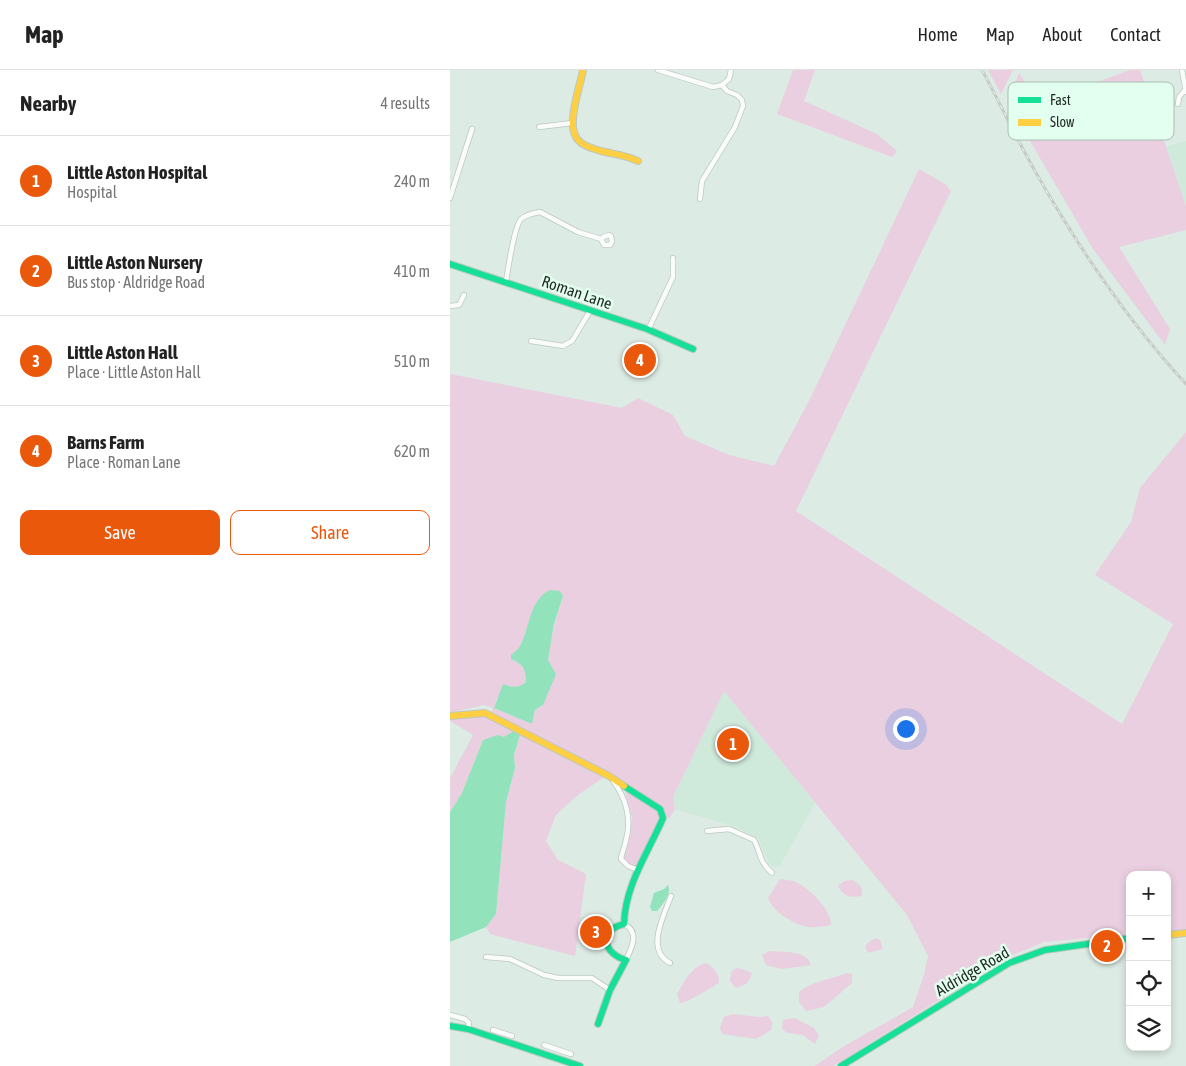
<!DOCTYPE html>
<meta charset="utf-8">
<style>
:root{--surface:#fff;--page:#f6f6f6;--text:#222;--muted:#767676;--line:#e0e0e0;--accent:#ea580c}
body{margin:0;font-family:"Asap Condensed",sans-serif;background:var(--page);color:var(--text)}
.controls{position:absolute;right:15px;bottom:15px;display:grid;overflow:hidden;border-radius:10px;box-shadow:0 2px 8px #0003}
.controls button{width:45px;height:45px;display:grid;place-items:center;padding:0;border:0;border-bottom:1px solid var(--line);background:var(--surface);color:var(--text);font:25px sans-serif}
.you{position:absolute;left:455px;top:658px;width:18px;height:18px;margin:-12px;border:4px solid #fff;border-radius:50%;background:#1a73e8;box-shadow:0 0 0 8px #1a73e833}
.badge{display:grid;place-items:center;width:32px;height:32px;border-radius:50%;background:var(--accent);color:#fff;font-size:16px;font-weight:700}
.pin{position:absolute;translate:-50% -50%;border:2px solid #fff;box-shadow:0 1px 5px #0006}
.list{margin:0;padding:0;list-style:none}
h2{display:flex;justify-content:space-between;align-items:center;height:65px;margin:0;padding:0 20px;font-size:21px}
h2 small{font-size:16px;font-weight:400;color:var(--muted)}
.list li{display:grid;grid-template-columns:32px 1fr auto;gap:15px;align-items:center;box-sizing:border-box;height:90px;padding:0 20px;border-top:1px solid var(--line)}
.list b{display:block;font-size:19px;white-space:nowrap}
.list p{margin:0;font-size:16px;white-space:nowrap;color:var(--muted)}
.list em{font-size:16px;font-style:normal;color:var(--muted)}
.actions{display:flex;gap:10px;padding:15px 20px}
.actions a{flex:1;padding:11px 0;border:1px solid var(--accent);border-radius:10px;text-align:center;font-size:18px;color:var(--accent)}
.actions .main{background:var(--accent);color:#fff}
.icon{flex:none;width:28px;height:28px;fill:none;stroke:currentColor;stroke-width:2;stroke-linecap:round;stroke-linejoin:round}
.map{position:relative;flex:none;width:736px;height:996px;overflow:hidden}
header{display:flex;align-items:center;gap:30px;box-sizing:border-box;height:70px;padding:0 25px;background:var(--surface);border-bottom:1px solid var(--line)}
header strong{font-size:24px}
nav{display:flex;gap:28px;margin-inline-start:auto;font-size:18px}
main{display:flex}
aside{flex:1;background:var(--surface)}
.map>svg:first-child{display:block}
.built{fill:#cfe9db}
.green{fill:#eacfe0;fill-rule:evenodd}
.water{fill:#92e3bc}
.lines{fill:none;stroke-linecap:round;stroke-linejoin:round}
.street-casing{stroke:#bcc8c1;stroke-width:6}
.fast-casing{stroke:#bcc8c1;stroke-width:8}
.slow-casing{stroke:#bcc8c1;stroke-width:8}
.street{stroke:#fafcfb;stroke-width:4.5}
.fast{stroke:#16e098;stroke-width:6}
.slow{stroke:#ffcf43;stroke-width:6}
.rail-casing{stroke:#c6cbc8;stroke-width:3}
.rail{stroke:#e3ffef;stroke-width:1;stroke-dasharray:4;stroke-linecap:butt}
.labels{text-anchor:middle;stroke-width:5;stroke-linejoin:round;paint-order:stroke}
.street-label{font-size:16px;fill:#1e2822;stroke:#e3ffef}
.key{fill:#e3ffef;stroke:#a8beb2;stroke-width:1}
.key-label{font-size:14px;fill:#1e2822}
</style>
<header>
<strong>Map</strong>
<nav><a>Home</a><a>Map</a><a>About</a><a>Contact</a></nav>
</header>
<main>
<aside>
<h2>Nearby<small>4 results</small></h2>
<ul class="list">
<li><span class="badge">1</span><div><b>Little Aston Hospital</b><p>Hospital</p></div><em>240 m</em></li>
<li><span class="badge">2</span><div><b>Little Aston Nursery</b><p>Bus stop · Aldridge Road</p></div><em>410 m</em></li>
<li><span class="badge">3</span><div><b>Little Aston Hall</b><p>Place · Little Aston Hall</p></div><em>510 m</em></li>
<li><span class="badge">4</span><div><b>Barns Farm</b><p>Place · Roman Lane</p></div><em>620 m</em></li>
</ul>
<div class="actions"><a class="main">Save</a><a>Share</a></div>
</aside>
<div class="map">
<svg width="736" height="996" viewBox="0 0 736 996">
<rect width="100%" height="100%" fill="#dcebe3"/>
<g class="built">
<polygon points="736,71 736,136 716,77"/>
<polygon points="274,621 365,733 329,797 320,795 308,768 283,756 225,739 223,727"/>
</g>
<g class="green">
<polygon points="343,0 365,0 354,31 427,64 447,81 442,87 327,44"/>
<polygon points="538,0 563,0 551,24"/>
<polygon points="680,0 690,0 736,136 736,160 669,177 720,259 715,275 643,179 558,33 569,3 589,34"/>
<path d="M469,99L495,114L501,121L346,441L672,654L723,554L645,505L681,452L690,418L736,362V860L717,861V805H680V864L594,872L558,887L383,996H365L391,978L463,937L474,905L478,886L457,845L274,621L223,727L225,739L219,749L212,738L179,715L41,643L43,638L34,635L0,643V304L172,338L188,328L223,345L235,366L279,385L324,396L361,327ZM113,526C106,547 101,567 98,588C96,605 98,619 93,635L85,640L82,654L44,638L46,630L61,617H69L76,612C76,599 73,594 61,589L70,578L82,543Z"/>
<polygon points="35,645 65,660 53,668 33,670 12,723 0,742 0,708 23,665 0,651 0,648"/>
<polygon points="71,662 156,706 129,724 106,745 96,771 108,790 136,804 125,886 40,864 36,857 46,844 56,732 65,698 64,686"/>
<polygon points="176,721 207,741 209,749 186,798 177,793 173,787 180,766 182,747 175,722"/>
<path d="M330,809C335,810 341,810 346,812C360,819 381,839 381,855C374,856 365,858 358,857C343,854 323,842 318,828Z"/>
<path d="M402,810C410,814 413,817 412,826C400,828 394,827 388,816L394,811Z"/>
<polygon points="426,868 430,870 433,879 418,883 415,876 420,871"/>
<path d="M319,881C332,882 358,880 361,895L332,899L316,895L312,885Z"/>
<path d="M257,893C264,899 269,903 269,913C260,918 238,933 230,933L227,924C235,911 241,896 257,893Z"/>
<path d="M286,898L295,900L302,903C300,912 294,916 286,918L280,911L281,902Z"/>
<path d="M396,903L402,904V913L374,937L356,941L349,932V922C362,911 380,910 396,903Z"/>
<polygon points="283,944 309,947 318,946 322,952 321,960 306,969 272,964 270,957 274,947"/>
<polygon points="344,948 364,958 369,966 365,974 353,965 337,963 332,958 333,950"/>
</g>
<g class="water">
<path d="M100,520L110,521L113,526L104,554L98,590L106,604L93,635L85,640L82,654L44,638L53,614C63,618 68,618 76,612C76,599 73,594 61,589V585C64,582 68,580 70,576C80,558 79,530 100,520Z"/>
<polygon points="65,660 71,662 64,685 65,698 56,732 46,844 36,857 0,872 0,742 12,723 33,670 48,665 54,667"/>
<path d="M218,815C222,824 213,834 207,841H202L200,837L204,823L214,819Z"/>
</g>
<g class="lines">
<g class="street-casing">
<g id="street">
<polyline points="208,0 263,17 272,15"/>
<polyline points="732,0 736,22"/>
<polyline points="272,15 279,9 281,0"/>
<polyline points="728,34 729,27 735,20"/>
<polyline points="89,57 122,53"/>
<polyline points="0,128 22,59"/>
<polyline points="250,129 252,111 285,57 293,36 292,30 287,25 277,21 272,15"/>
<path d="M56,212C58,199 64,157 71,149C76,145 84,143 90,142L128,162L151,169L154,175H160L162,172L161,166L159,165L153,167L151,169"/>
<polyline points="0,236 9,235 14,225"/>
<polyline points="198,260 223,207 223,188"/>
<polyline points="81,271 113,276 122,271 140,241"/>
<path d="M163,711C176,728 182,749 176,770C175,776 172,782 171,789L178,796L188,800"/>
<path d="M257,761L279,759L304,770C312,785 308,790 322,803"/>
<path d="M174,854C190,862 182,877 176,890"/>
<polyline points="36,887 60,889 94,905 108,908 142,908 160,920"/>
<path d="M220,893C195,880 214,845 221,826"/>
<polyline points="0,945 15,949 19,953 18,959"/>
<polyline points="43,960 62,966"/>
<polyline points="94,975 121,984"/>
</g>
</g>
<g class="fast-casing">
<g id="fast">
<polyline points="0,194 197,259 243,279"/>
<path d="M148,954L160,920L176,890C153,884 148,860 174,854C175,815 198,783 213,748L210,739L174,716"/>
<polyline points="0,956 18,959 130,996"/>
<polyline points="391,996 559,893 595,880 680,868"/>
</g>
</g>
<g class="slow-casing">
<g id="slow">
<path d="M133,0C130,16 118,50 125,65C129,75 141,78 151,81C163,84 176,85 188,91"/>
<polyline points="0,646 35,643 159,706 174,716"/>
<polyline points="717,865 736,863"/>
</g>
</g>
<use href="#street" class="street"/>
<use href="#fast" class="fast"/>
<use href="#slow" class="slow"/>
<g class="rail-casing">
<path id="rail" d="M532,0C550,33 566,68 585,101C628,177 677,250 736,314"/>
</g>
<use href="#rail" class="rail"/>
</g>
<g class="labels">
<g class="street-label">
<text transform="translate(127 222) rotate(19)" y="6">Roman Lane</text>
<text transform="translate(522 901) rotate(-30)" y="6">Aldridge Road</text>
</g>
</g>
<rect x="558" y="12" width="166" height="58" rx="8" class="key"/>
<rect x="568" y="27" width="23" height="6" fill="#16e098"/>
<rect x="568" y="49" width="23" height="7" fill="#ffcf43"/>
<g class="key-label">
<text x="600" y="35">Fast</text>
<text x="600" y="57">Slow</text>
</g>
</svg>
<div class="controls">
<button>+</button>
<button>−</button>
<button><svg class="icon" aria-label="locate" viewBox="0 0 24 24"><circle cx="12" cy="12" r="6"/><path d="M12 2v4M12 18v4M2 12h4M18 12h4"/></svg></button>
<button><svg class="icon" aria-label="layers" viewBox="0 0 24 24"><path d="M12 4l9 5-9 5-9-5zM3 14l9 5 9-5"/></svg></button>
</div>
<div class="you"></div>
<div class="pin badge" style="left:283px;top:674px">1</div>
<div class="pin badge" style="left:657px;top:876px">2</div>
<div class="pin badge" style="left:146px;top:862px">3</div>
<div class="pin badge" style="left:190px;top:290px">4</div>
</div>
</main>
